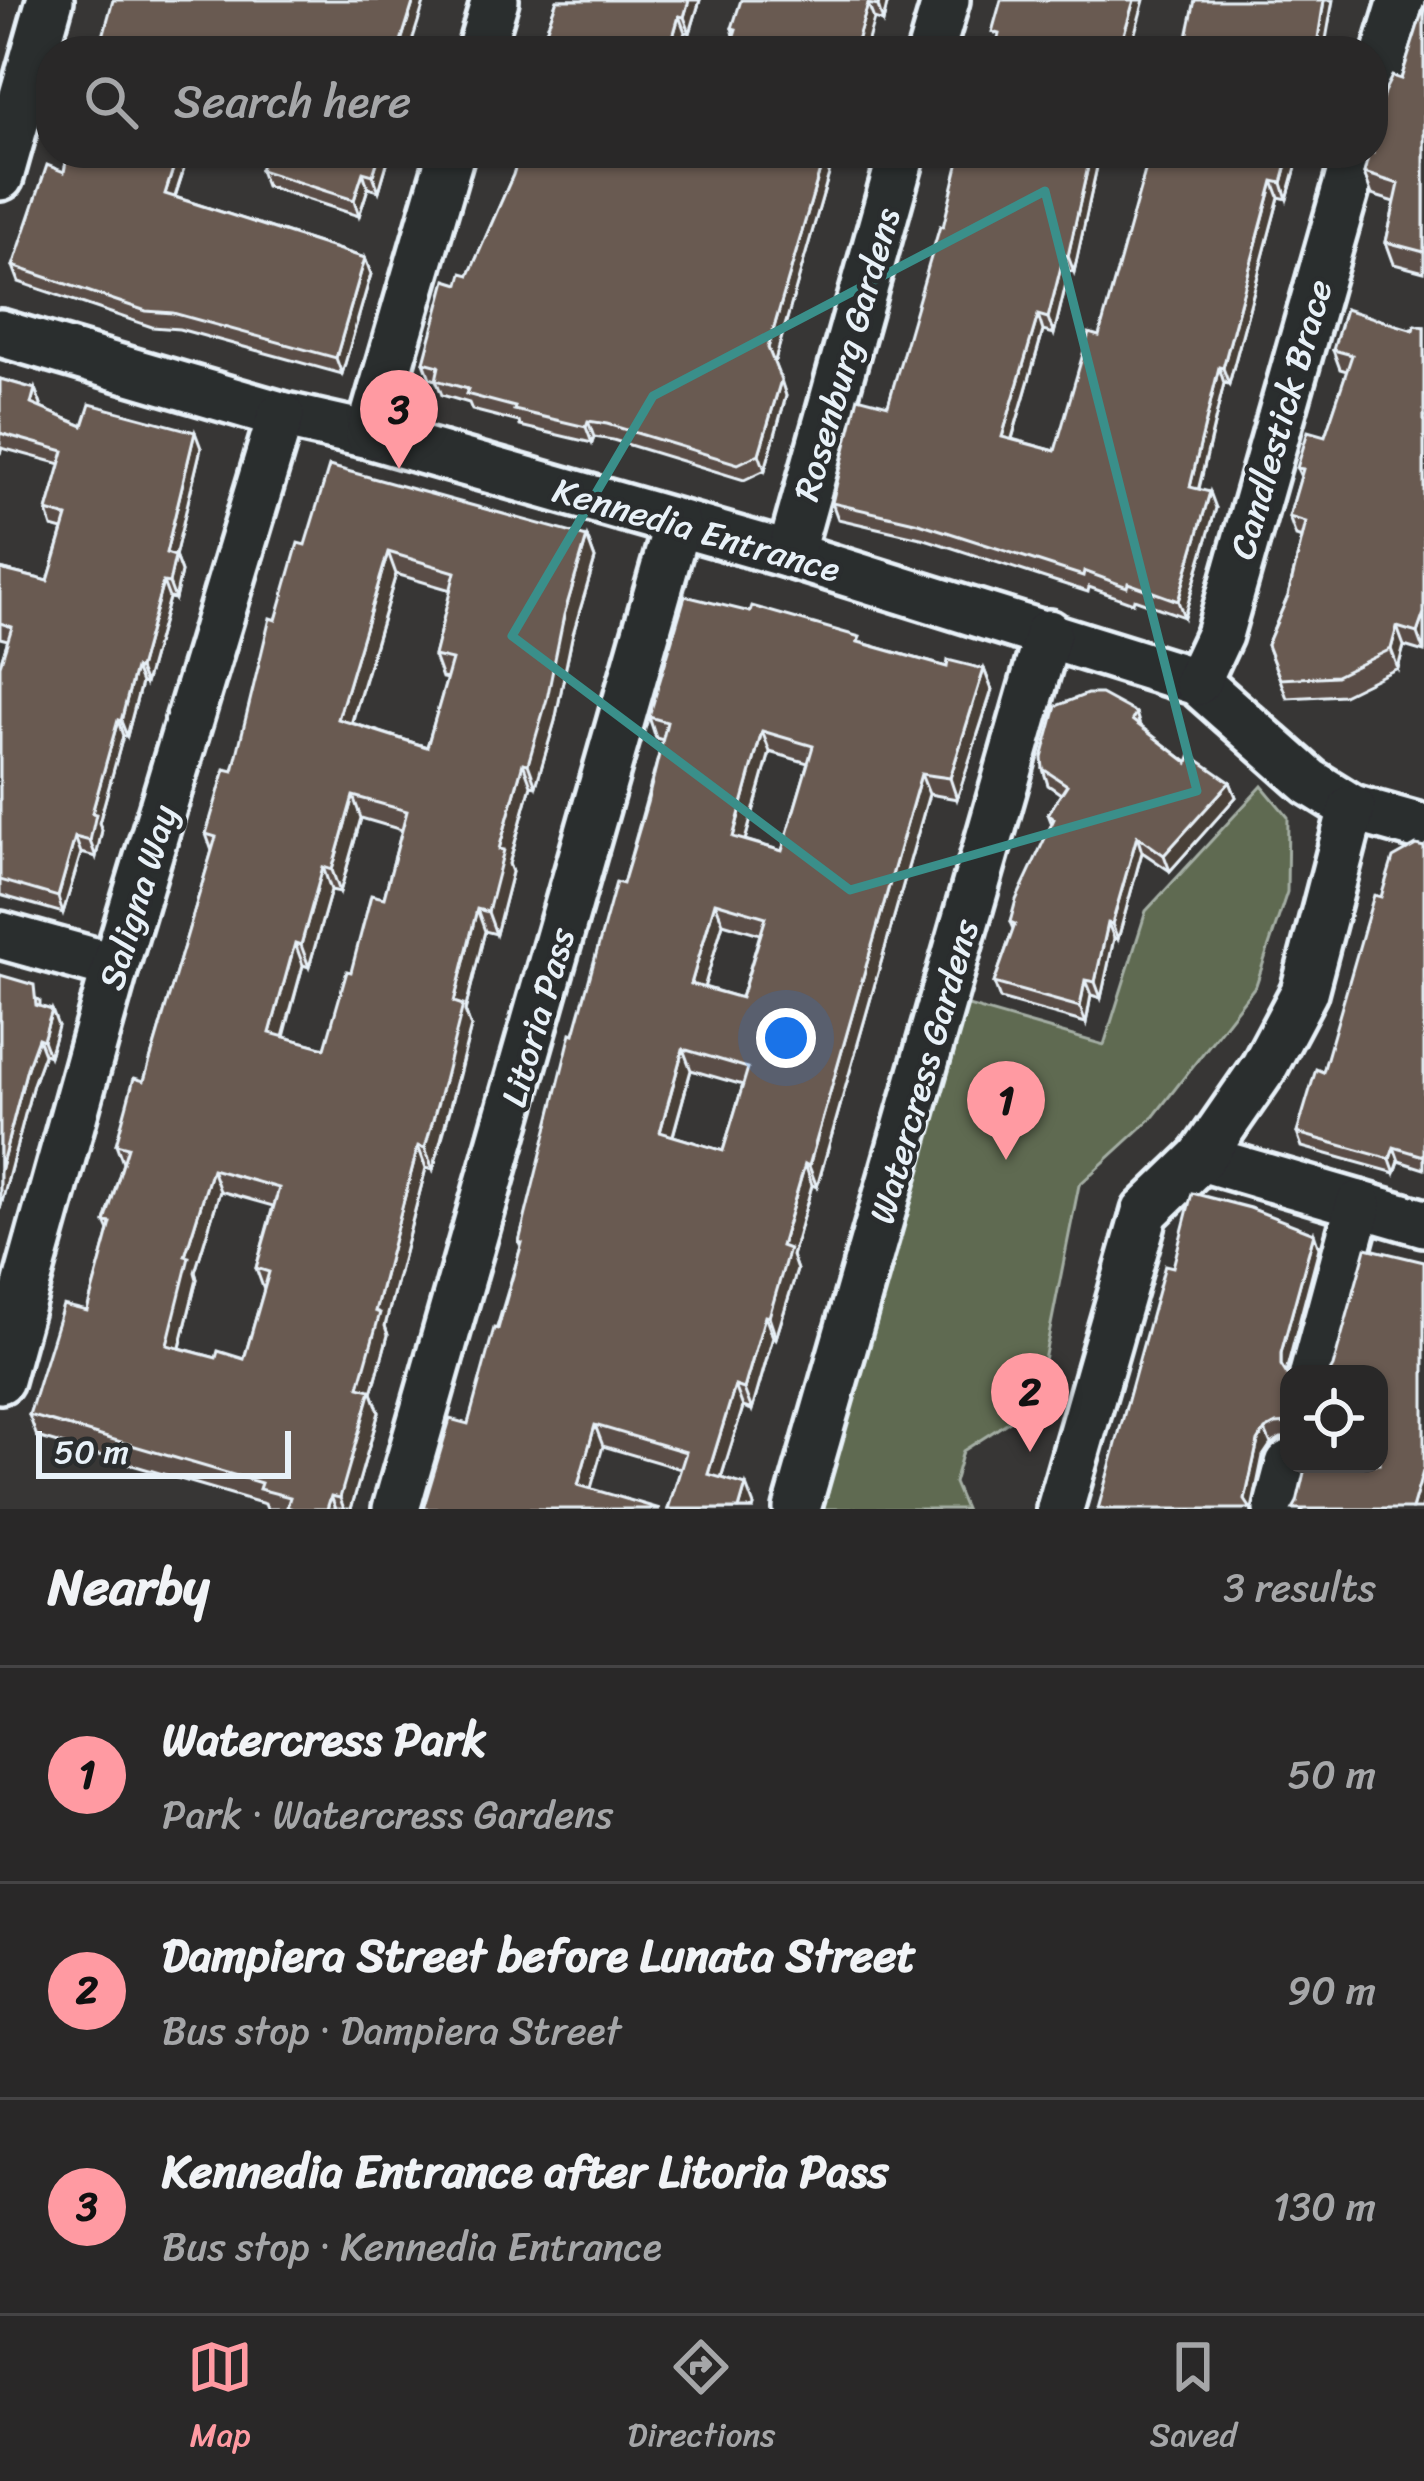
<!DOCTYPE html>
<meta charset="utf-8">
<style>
:root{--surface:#292828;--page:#353434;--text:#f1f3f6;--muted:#a5a6a8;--line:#454445;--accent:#ff9aa2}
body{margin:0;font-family:Sriracha,sans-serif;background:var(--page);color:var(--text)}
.controls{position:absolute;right:36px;bottom:36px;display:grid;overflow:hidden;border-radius:24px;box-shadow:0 3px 9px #0004}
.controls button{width:108px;height:108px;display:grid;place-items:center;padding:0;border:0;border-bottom:3px solid var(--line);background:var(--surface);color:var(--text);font:60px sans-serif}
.scale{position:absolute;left:36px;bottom:30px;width:255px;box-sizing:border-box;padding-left:12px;border:6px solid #e8f1f8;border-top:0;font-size:33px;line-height:42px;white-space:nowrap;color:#e8f1f8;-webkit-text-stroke:9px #2a2d2e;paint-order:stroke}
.you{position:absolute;left:786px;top:1038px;width:42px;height:42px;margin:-30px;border:9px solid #fff;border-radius:50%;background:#1a73e8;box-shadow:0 0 0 18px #1a73e833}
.badge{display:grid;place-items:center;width:78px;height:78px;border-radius:50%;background:var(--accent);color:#111;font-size:39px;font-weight:700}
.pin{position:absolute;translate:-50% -99px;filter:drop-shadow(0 3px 6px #0008)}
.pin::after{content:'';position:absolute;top:63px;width:42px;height:36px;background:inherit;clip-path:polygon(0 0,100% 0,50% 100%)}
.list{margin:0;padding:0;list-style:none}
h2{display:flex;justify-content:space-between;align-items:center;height:156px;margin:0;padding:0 48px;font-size:51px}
h2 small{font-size:39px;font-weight:400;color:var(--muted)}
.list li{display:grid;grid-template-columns:78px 1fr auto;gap:36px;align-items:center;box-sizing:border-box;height:216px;padding:0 48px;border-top:3px solid var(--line)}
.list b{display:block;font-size:45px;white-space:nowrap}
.list p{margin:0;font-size:39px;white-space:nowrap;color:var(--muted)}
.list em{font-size:39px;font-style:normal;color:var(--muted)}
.icon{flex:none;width:66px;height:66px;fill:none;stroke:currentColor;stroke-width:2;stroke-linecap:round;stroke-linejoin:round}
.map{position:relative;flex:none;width:1424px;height:1509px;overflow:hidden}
.search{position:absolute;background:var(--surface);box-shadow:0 3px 9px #0004;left:36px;right:36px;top:36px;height:132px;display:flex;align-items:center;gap:30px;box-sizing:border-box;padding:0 42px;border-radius:48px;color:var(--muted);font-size:45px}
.sheet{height:804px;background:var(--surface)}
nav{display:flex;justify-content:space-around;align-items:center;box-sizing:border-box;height:168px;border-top:3px solid var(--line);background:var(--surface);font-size:33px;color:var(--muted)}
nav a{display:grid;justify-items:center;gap:6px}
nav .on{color:var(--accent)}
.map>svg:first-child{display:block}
.green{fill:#5f6a51;stroke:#a4aea4;stroke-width:3}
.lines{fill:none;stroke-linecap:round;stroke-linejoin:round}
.minor-casing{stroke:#e8f1f8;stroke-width:54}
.minor{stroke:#2a2d2e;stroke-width:45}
.wall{fill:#5a4d46;stroke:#e8f1f8;stroke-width:3;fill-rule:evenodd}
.shaded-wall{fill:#4a3f39;stroke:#e8f1f8;stroke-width:3}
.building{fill:#695a51;stroke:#e8f1f8;stroke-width:3;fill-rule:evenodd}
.marked{fill:none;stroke:#3a8f8a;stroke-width:9;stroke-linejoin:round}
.labels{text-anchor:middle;stroke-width:9;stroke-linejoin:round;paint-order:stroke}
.street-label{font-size:36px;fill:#e8f1f8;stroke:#2a2d2e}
</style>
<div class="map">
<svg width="1424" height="1509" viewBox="0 0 1424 1509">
<rect width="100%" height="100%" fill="#373635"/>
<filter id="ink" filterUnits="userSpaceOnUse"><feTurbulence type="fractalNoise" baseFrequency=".00833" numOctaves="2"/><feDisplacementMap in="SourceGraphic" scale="24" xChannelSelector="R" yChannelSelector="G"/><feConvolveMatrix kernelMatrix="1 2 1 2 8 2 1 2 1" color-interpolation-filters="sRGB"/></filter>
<g filter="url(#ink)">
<polygon class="green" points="1262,786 1288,817 1287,892 1256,985 1154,1116 1079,1185 1035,1405 963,1451 954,1483 965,1509 809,1509 965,1005 1104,1045 1146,911"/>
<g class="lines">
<g class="minor-casing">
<g id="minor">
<polyline points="480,51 495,0"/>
<polyline points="931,51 946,0"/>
<polyline points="1373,96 1402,0"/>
<polyline points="0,177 50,0"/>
<polyline points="0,333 281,415 369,435 790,555 1197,682 1310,782 1352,808 1424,828"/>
<polyline points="369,435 451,153"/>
<polyline points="790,555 902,153"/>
<polyline points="1197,682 1219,635 1356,153"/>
<polyline points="0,935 115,967"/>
<polyline points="1201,1158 1424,1223"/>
<polyline points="1313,1374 1359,1204"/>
<polyline points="0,1380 115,967 281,415"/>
<polyline points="396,1509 677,524"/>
<polyline points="797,1509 1048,633"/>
<polyline points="1060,1509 1145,1212 1201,1158 1264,1067 1304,992 1352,808"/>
<polyline points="1277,1509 1289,1464"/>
</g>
</g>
<use href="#minor" class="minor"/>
</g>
<g class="wall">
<polygon points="557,0 700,0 690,33 685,32 546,51 542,42"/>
<polygon points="888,0 883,22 874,19 734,35 732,28"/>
<polygon points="1424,6 1424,272 1394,264 1386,242 1395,202 1372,195 1364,173 1401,79"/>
<polygon points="68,153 189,153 175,197 365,258 371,274 342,374 179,329 152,327 19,282 13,266 64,172"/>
<polygon points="390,153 379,191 368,188 359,216 266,186 260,170"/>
<polygon points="520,153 835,153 774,363 786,396 765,470 744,480 613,440 594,437 592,443 520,426 519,422 472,410 469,403 442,395 436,380 430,378 424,362 459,284 469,275 513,175"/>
<polygon points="1100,153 1074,272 1069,271 1054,334 1043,331 1012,439 1055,451 1099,336 1300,153 1287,199 1279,197 1229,384 1224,383 1199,489 1216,508 1184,617 1134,599 1133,603 1089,587 1088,592 925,539 838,519 832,503 888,405 943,227"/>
<polygon points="1424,327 1424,652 1404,646 1398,668 1343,695 1287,698 1267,645 1288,596 1302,538 1296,536 1289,517 1301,477 1297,468 1325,436 1347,371 1340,369 1333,350"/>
<polygon points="0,379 35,389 41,405 40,408 83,426 201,448 175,556 181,572 175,599 169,598 145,684 141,683 127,736 123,736 99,823 102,830 96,857 81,853 63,913 0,895 0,665 8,640 0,638 0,569 48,581 63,530 52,527 47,511 61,464 2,448 0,454"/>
<path d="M587,537L595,559L572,637L555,721L536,786L531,785L509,864L512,872L496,934L485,931L465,1011L471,1027L452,1103L433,1170L426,1168L385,1326L388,1335L372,1393L379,1412L351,1509H267L265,1504L37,1437L29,1415L87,1311L109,1231L105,1222L123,1163L116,1144L144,1081L212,851L206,834L233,771L276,620L305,545ZM396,574L451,590L434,656L442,678L447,679L427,747L352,723ZM361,818L402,830L384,898L325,1048L284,1037L303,965L309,967L331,890L340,892ZM220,1191L273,1206L256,1268L264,1290L244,1359L216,1358L180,1348L197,1279L195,1272Z"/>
<path d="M862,643L947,667L984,669L992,690L957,799L929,794L817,1187L812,1185L792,1256L797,1270L776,1338L773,1337L752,1410L743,1407L721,1478L754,1506L753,1509H668L681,1469L603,1446L423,1509L468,1424L521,1247L519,1242L574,1034L623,884L663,740L656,738L649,717ZM770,752L808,763L782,851L745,840ZM723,923L760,934L741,998L704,987ZM691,1070L743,1085L723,1151L673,1136Z"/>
<polygon points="1136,713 1140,726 1188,763 1230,782 1236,797 1170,871 1142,852 1118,939 1114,938 1101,998 1091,995 1086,1023 1000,999 994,983 1013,929 1010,922 1052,824 1048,814 1061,794 1048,785 1043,769"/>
<polygon points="1424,847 1424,1169 1399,1161 1395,1173 1302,1147 1297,1133 1323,1072 1381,897"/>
<polygon points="0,975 40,1001 40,1006 58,1026 49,1056 44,1054 33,1084 0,1209"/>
<polygon points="1319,1248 1287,1368 1287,1375 1289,1378 1289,1438 1281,1438 1271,1444 1263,1456 1173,1267"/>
</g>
<g class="shaded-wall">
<polygon points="414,0 425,0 409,51 398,51"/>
<polygon points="689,0 700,0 690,33 684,17"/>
<polygon points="879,0 888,0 883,22 878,6"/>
<polygon points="1134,0 1144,0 1130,51 1119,51"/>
<polygon points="1324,0 1333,0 1324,51 1316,51"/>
<polygon points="868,4 874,19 865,51 854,51"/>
<polygon points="679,16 685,32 679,51 669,51"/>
<polygon points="178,153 189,153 171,209 165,194"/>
<polygon points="380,153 390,153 379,191 373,175"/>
<polygon points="825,153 835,153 774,364 768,348"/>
<polygon points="1091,153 1100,153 1074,272 1068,256"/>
<polygon points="1290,153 1300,153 1287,199 1282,183"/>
<polygon points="363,172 368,188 359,216 354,200"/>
<polygon points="1273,181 1279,197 1229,384 1223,368"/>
<polygon points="1064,255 1069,271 1054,334 1048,318"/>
<polygon points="365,258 371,274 342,374 336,358"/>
<polygon points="1038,315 1043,331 1008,452 1002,437"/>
<polygon points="1219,367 1224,383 1195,503 1190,487"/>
<polygon points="781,380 786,396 765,470 759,454"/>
<polygon points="35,389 41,405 37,420 31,404"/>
<polygon points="588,421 594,437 592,443 586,427"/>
<polygon points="195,432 201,448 172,569 166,553"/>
<polygon points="1210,492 1216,508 1184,617 1178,601"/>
<polygon points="587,537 595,559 572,637 555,721 536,786 528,764 564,615"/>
<polygon points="388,552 396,574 346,741 338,719"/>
<polygon points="175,556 181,572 175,599 169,583"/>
<polygon points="163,582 169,598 145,684 139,669"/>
<polygon points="1424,613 1424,652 1417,633"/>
<polygon points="1397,627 1404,646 1398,668 1391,649"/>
<polygon points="135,668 141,683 127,736 121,721"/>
<polygon points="984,669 992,690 957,799 950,778"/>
<polygon points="118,720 123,736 99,823 102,830 96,857 90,841 92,813"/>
<polygon points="762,731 770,752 740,858 733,837"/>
<polygon points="523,763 531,785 509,864 512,872 496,934 488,912 499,849"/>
<polygon points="921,774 929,794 817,1187 809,1166"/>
<polygon points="1230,782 1236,797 1170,871 1164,855"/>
<polygon points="353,796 361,818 340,892 332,870"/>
<polygon points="1137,836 1142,852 1118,939 1112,924"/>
<polygon points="75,837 81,853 63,913 58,897"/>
<polygon points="323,867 331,890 309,967 301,945"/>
<polygon points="715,902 723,923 699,1005 691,984"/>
<polygon points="477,909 485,931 465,1011 471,1027 433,1170 425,1148 454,1002"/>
<polygon points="1108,923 1114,938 1101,998 1095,982"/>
<polygon points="295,943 303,965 278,1055 270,1033"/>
<polygon points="1085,980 1091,995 1086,1023 1080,1007"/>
<polygon points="52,1010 58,1026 49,1056 43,1040"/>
<polygon points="38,1038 44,1054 33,1084 0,1209 0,1171 27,1068"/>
<polygon points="683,1049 691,1070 668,1153 660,1132"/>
<polygon points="418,1146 426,1168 385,1326 388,1335 372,1393 379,1412 351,1509 344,1509 340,1498 359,1387 375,1311"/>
<polygon points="1394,1147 1399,1161 1395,1173 1390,1159"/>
<polygon points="805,1164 812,1185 792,1256 797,1270 776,1338 769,1317 781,1246"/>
<polygon points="212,1169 220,1191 195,1272 197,1279 175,1367 167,1345 185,1256"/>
<polygon points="1314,1233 1319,1248 1287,1368 1287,1380 1281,1365 1281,1353"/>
<polygon points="765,1316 773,1337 752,1410 744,1389"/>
<polygon points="735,1386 743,1407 716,1494 708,1474"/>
<polygon points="595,1425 603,1446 586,1506 578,1485"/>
<polygon points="1265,1430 1271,1444 1263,1456 1252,1509 1249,1509 1245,1500 1258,1441"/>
<polygon points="1424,1468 1424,1501 1421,1509 1412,1509"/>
<polygon points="746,1485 754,1506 753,1509 739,1509"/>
<polygon points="331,1496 336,1509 327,1509"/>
</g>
<g class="building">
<polygon points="113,0 414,0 398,51 93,51 93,48 99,51"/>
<polygon points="557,0 689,0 684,17 679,16 669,51 547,51 549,44 542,42"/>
<polygon points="741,0 879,0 878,6 868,4 854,51 729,51 736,29 732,28"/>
<polygon points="1001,0 1134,0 1119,51 995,51 999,34 992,32"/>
<polygon points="1195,0 1324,0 1316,51 1184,51"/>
<polygon points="1424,6 1424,252 1386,242 1399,184 1364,173 1369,153 1373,153 1373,137 1384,92 1392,76 1401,79"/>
<polygon points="68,153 178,153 165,194 365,258 336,358 173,313 146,311 13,266 47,165 64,172"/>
<polygon points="265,153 380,153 373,175 363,172 354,200 260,170"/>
<polygon points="520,153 825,153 768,348 781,380 759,454 738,464 607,424 588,421 586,427 514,410 515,407 466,394 468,389 436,380 439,366 424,362 446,280 459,284 462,273 469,275 513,175"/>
<polygon points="961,153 1091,153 1068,256 1064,255 1048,318 1038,315 1002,437 1055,451 1089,333 1099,336 1150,153 1290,153 1282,183 1273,181 1223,368 1219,367 1190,487 1210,492 1178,601 1128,583 1127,587 1084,571 1083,576 919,523 832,503 858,397 888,405 940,226 943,227"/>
<polygon points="1345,309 1413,330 1415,325 1424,327 1424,613 1417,633 1397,627 1391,649 1336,676 1280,679 1267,645 1288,596 1306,522 1289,517 1303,469 1297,468 1308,431 1325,436 1352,355 1333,350"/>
<polygon points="0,379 35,389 31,404 83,426 90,404 195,432 166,553 175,556 169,583 163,582 139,669 135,668 121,721 118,720 92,813 96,814 90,841 75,837 58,897 0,880 0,665 12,627 0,623 0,569 48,581 67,517 47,511 64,451 0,433"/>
<path d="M329,466L587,537L564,615L547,699L528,764L523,763L499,849L504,850L488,912L477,909L454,1002L463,1005L444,1081L425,1148L418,1146L375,1311L380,1313L359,1387L371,1390L340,1498L331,1496L327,1509H293L287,1507L290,1497L259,1489L261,1483L29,1415L63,1305L87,1311L111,1223L105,1222L128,1147L116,1144L134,1078L144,1081L216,837L206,834L225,769L233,771L270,618L276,620L298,543L305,545ZM388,552L455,572L434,656L452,660L427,747L338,719ZM353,796L407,811L384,898L371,895L351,972L347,971L325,1048L270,1033L295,943L301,945L323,867L332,870ZM212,1169L279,1188L256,1268L269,1272L244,1359L218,1351L216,1358L167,1345L189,1257L185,1256Z"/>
<path d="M685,596L750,612L752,606L860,637L858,642L947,667L948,660L984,669L950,778L921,774L809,1166L805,1164L781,1246L789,1249L769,1317L765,1316L744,1389L735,1386L708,1474L746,1485L739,1509H668L686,1452L595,1425L578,1485L660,1509H423L450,1419L468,1424L494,1328L498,1329L522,1243L519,1242L571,1033L574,1034L616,882L623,884L647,803L667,722L649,717ZM762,731L813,746L782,851L733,837ZM715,902L766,917L741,998L691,984ZM683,1049L748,1068L723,1151L660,1132Z"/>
<polygon points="1087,694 1101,694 1136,713 1132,720 1188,763 1191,755 1230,782 1164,855 1137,836 1112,924 1108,923 1095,982 1085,980 1080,1007 994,983 1015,924 1010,922 1016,900 1054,819 1048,814 1067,785 1043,769 1042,758 1056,706"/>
<polygon points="1416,845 1424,847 1424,1156 1394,1147 1390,1159 1297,1133 1316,1069 1323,1072 1374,895 1381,897 1393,858"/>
<polygon points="0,975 34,985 36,1005 52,1010 43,1040 38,1038 27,1068 0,1171"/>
<polygon points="1192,1193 1250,1208 1314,1233 1281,1353 1281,1365 1289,1378 1289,1423 1276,1424 1265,1430 1258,1441 1245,1500 1251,1509 1098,1509 1165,1265 1173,1267"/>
<polygon points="1366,1248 1424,1262 1424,1468 1412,1509 1293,1509 1297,1502 1306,1464 1379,1464 1379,1374 1329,1374 1333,1367"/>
</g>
</g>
<path class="marked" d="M1045,191L1197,791L850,890L512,636L653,396Z"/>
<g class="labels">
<g class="street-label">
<text transform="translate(846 354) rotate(-74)" y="13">Rosenburg Gardens</text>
<text transform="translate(1280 419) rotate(-74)" y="13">Candlestick Brace</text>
<text transform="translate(697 529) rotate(16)" y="13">Kennedia Entrance</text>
<text transform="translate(137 897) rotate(-73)" y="13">Saligna Way</text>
<text transform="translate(537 1017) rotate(-74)" y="13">Litoria Pass</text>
<text transform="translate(923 1071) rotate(-74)" y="13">Watercress Gardens</text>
</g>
</g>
</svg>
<div class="controls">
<button><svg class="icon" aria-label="locate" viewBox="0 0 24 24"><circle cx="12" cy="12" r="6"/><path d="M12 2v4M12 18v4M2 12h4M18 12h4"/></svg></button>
</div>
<div class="scale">50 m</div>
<div class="you"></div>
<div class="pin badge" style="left:1006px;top:1160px">1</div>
<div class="pin badge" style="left:1030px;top:1452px">2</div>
<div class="pin badge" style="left:399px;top:469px">3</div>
<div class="search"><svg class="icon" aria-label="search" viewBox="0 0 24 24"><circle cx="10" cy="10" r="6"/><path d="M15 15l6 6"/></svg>Search here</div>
</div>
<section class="sheet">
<h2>Nearby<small>3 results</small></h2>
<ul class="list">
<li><span class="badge">1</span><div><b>Watercress Park</b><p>Park · Watercress Gardens</p></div><em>50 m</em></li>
<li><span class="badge">2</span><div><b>Dampiera Street before Lunata Street</b><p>Bus stop · Dampiera Street</p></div><em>90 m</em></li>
<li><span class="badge">3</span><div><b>Kennedia Entrance after Litoria Pass</b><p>Bus stop · Kennedia Entrance</p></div><em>130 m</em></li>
</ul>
</section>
<nav>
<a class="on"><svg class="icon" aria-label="map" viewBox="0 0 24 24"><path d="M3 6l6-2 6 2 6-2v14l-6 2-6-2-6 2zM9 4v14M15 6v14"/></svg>Map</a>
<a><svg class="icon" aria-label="directions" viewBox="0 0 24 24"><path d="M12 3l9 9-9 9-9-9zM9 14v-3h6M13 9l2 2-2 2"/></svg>Directions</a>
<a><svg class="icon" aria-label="saved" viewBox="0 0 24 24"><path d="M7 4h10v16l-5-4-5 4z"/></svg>Saved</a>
</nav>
